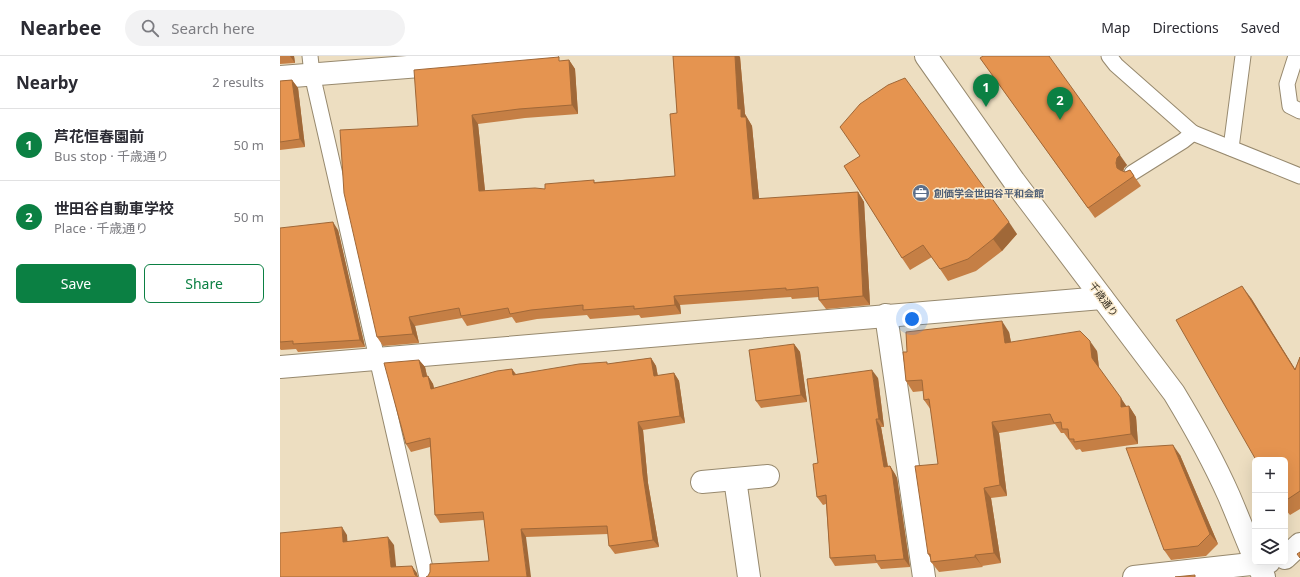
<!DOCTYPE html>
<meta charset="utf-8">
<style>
:root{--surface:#fff;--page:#f2f2f3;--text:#2b2b33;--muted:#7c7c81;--line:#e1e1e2;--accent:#0b8043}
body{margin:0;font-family:"Noto Sans","Noto Sans JP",sans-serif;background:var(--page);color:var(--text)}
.controls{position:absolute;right:12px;bottom:12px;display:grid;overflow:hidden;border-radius:6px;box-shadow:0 4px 16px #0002}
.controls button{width:36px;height:36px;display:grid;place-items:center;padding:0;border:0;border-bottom:1px solid var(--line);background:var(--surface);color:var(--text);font:20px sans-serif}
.you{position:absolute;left:632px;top:263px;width:14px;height:14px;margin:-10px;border:3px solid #fff;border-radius:50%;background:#1a73e8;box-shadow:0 0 0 6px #1a73e833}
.badge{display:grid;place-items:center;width:26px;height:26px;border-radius:50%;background:var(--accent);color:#fff;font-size:13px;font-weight:700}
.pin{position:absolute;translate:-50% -33px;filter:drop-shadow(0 1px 2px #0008)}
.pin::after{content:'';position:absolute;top:21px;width:14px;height:12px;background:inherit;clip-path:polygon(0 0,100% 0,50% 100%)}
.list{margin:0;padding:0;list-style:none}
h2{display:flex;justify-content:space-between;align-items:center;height:52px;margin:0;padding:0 16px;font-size:17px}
h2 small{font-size:13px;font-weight:400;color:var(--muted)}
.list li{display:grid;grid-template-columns:26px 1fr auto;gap:12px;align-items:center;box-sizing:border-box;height:72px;padding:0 16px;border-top:1px solid var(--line)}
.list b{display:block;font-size:15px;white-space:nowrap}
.list p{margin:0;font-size:13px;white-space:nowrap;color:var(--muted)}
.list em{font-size:13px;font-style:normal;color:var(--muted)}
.actions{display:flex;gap:8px;padding:12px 16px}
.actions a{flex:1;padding:9px 0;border:1px solid var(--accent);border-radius:6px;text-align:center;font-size:14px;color:var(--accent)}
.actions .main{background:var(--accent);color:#fff}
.icon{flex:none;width:22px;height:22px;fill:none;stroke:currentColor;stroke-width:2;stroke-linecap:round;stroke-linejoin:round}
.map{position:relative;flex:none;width:1020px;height:521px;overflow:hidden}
header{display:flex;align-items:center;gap:24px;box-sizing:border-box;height:56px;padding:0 20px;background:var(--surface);border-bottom:1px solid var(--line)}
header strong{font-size:19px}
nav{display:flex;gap:22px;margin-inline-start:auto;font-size:14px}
.search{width:280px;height:36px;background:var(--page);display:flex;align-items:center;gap:10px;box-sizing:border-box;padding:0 14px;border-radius:22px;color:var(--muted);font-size:15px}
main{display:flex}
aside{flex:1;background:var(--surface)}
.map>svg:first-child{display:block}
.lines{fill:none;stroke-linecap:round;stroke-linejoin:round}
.service-casing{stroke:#97896e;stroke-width:17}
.minor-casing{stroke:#97896e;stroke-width:24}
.tertiary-casing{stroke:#97896e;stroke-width:24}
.service{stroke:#fff;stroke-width:15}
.minor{stroke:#fff;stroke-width:22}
.tertiary{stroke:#fff;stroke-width:22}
.wall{fill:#c57f45}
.shaded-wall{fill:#a06838}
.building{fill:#e59450;stroke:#a06838}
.labels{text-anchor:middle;stroke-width:3;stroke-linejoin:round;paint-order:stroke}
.service-label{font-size:10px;font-weight:bold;fill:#4e5e75;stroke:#fbebce;text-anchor:start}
.street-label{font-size:10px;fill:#2e281d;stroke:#fbebce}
</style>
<header>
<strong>Nearbee</strong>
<div class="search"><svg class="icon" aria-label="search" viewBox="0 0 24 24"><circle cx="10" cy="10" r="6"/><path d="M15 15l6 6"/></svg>Search here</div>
<nav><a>Map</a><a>Directions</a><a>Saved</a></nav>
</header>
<main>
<aside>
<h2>Nearby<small>2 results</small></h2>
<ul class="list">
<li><span class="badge">1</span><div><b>芦花恒春園前</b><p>Bus stop · 千歳通り</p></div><em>50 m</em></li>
<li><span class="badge">2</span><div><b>世田谷自動車学校</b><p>Place · 千歳通り</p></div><em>50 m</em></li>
</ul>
<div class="actions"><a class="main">Save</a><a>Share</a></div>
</aside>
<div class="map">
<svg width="1020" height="521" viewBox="0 0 1020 521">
<rect width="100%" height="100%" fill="#eddec1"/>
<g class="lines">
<g class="service-casing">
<g id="service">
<polyline points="30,0 32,18 147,521"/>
<polyline points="829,0 836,9 913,77 1020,120"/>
<polyline points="1015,3 1007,28 1010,50 1020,55"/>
<polyline points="951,92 963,0"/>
<polyline points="852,117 903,85 913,77"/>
</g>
</g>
<g class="minor-casing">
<g id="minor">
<polyline points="0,21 267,0"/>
<polyline points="606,259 644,521"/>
<polyline points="0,311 822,242"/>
<polyline points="455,423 469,521"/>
<polyline points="422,426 488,420"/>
<polyline points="1005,502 1020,488"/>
<polyline points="854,521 989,506"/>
</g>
</g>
<g class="tertiary-casing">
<g id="tertiary">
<path d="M646,0L734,125L894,337C914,370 933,404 949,440C958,461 966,482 975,503"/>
<polyline points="976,506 984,521"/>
</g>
</g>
<use href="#service" class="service"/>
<use href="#minor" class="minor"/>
<use href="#tertiary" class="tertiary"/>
</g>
<g class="wall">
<polygon points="0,0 14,0 15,7 0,8"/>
<polygon points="393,0 459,0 460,1 465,58 472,70 479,143 578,136 584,146 590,249 546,253 539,244 539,241 512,243 511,241 400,249 401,258 361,262 359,259 310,263 307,259 257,263 236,267 232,261 187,270 182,262 135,270 139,287 103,290 97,281 138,70 282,5 289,4 295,13 298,58 245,62 198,68 205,135 265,133 315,126 395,120 397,57"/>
<polygon points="700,2 847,109 844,112 843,115 845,116 850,114 861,130 815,162"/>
<polygon points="12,24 18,32 25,91 0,94 0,25"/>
<polygon points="564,110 737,178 722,195 696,215 668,225 652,201 630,214 622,202"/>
<polygon points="0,172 58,174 85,291 18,296 16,293 1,294 0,293"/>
<polygon points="971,242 1015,313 1020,301 1020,453 1010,459 1005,453 1005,404"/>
<polygon points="729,276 731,286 817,295 819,312 847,351 849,350 856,361 858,388 802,396 800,393 796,394 784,377 781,377 775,368 719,377 727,440 711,442 721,507 702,510 703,511 659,516 651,506 651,503 648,498 658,408 651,354 644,344 643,335 633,336 626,325 627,296"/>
<polygon points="514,288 520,296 527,346 481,352 476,345"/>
<polygon points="371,302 376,310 378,320 394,317 399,325 405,367 363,374 368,427 379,491 335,498 329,490 328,478 246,481 209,505 204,464 160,467 155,459 150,391 131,396 126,388 139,304 145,311 147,320 148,320 153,328 154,332 232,313 236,318 328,308"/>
<polygon points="598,322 604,371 601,371 608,410 610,410 615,418 617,422 630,511 601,513 597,507 555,510 550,502 546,448 543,449 537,441 538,407"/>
<polygon points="900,399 938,488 926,500 891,504 884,494"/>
</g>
<g class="shaded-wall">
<polygon points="10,0 14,0 15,7"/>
<polygon points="455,0 459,0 460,1 465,58 472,70 480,152 473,143 461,61 458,53"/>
<polygon points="289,4 295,13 298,58 292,49"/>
<polygon points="12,24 18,32 25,91 20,83"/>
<polygon points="192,59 198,68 206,144 199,135"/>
<polygon points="840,99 847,109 844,112 843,117 837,112 836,107 837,102"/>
<polygon points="578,136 584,146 590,249 583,240"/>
<polygon points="53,166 58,174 85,291 80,284"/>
<polygon points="729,166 737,178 722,195 713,183"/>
<polygon points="962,230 971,242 1020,321 1015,314"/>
<polygon points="394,240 400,249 401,258 395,249"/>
<polygon points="129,261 135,270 139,287 133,278"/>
<polygon points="722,265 729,276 733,297 725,287"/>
<polygon points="810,285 817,295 819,312 812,302"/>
<polygon points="514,288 520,296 527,346 521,339"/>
<polygon points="371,302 376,310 379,328 374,320"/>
<polygon points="139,304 145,311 149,329 143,321"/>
<polygon points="232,313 237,321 233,319"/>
<polygon points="592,314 598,322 604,371 599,363"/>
<polygon points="394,317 399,325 405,367 400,360"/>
<polygon points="148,320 153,328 156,341 151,333"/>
<polygon points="841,342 848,353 841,351"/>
<polygon points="849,350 856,361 858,388 851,378"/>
<polygon points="596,363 601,371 609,418 604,411"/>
<polygon points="358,366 363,374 368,427 379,491 373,484 363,419"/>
<polygon points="712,366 719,377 727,440 720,429"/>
<polygon points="893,389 900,399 938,488 930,478"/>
<polygon points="610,410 615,418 617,422 630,511 624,503"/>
<polygon points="704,432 711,442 721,507 714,497"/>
<polygon points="62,471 67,479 68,494 63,486"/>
<polygon points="241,473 246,481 251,521 247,521"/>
<polygon points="108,481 114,489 117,519 111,511"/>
<polygon points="695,499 702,510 703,511 695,501"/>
<polygon points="132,510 137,517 138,521 135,519"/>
</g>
<g class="building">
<polygon points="393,0 455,0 458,53 461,53 461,61 466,61 473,143 578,136 583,240 539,244 538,231 506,234 506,232 394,240 395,249 354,253 354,250 303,254 303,249 251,254 230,258 228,252 181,260 179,252 129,261 133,278 97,281 64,137 60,74 138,70 134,14 279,1 279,5 289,4 292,49 239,53 192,59 199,135 255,132 265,133 265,128 314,124 314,127 395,120 390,58 397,57"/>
<polygon points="703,0 769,0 840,99 837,102 836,107 837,112 840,114 845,116 850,114 854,120 808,152 700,2"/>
<polygon points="625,22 729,166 713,183 688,203 660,213 643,189 622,202 564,110 580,100 560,71 580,48 608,29"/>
<polygon points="12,24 20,83 0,86 0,25"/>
<polygon points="53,166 80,284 13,288 13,285 0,286 0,172"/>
<polygon points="962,230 1015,314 1020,301 1020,435 1005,445 1005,404 976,404 896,264"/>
<polygon points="722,265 725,287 800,275 810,285 812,302 841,342 841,351 849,350 851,378 794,386 794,383 789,383 788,373 782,373 781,366 774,367 770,358 712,366 720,429 704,432 714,497 695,499 695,501 651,506 650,498 648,498 635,410 658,408 649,343 644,344 642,324 626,325 623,296 627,296 626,276"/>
<polygon points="514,288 521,339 476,345 469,294"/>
<polygon points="371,302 374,320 394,317 400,360 358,366 363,419 373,484 329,490 327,470 241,473 247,521 146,521 148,520 150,516 150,508 209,505 203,456 155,459 150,382 126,388 104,307 139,304 143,321 148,320 151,333 217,315 232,313 233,319 299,308 327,306 327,308"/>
<polygon points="592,314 599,363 596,363 604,411 610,410 612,415 624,503 596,505 595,499 550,502 546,439 537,441 533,408 538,407 527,323"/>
<polygon points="893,389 930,478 918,490 884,494 846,392"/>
<polygon points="62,471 63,486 108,481 111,511 132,510 135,519 138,521 0,521 0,477"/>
<polygon points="1020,496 1020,502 1017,498"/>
<polygon points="915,519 915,521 895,521"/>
</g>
<defs>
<g id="office-disc" transform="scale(0.9)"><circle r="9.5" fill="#5c6f8a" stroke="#fbebce"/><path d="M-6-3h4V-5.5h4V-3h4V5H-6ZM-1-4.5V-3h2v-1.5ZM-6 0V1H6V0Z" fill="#fff"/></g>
</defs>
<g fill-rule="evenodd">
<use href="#office-disc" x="641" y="137"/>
</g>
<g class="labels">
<g class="service-label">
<text x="654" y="141">創価学会世田谷平和会館</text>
</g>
<g class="street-label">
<text transform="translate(824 243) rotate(53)" y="4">千歳通り</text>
</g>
</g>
</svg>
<div class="controls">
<button>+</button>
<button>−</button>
<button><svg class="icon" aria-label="layers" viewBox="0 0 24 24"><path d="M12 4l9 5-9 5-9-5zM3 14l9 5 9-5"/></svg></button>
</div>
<div class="you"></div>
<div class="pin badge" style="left:706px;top:51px">1</div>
<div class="pin badge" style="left:780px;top:64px">2</div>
</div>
</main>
